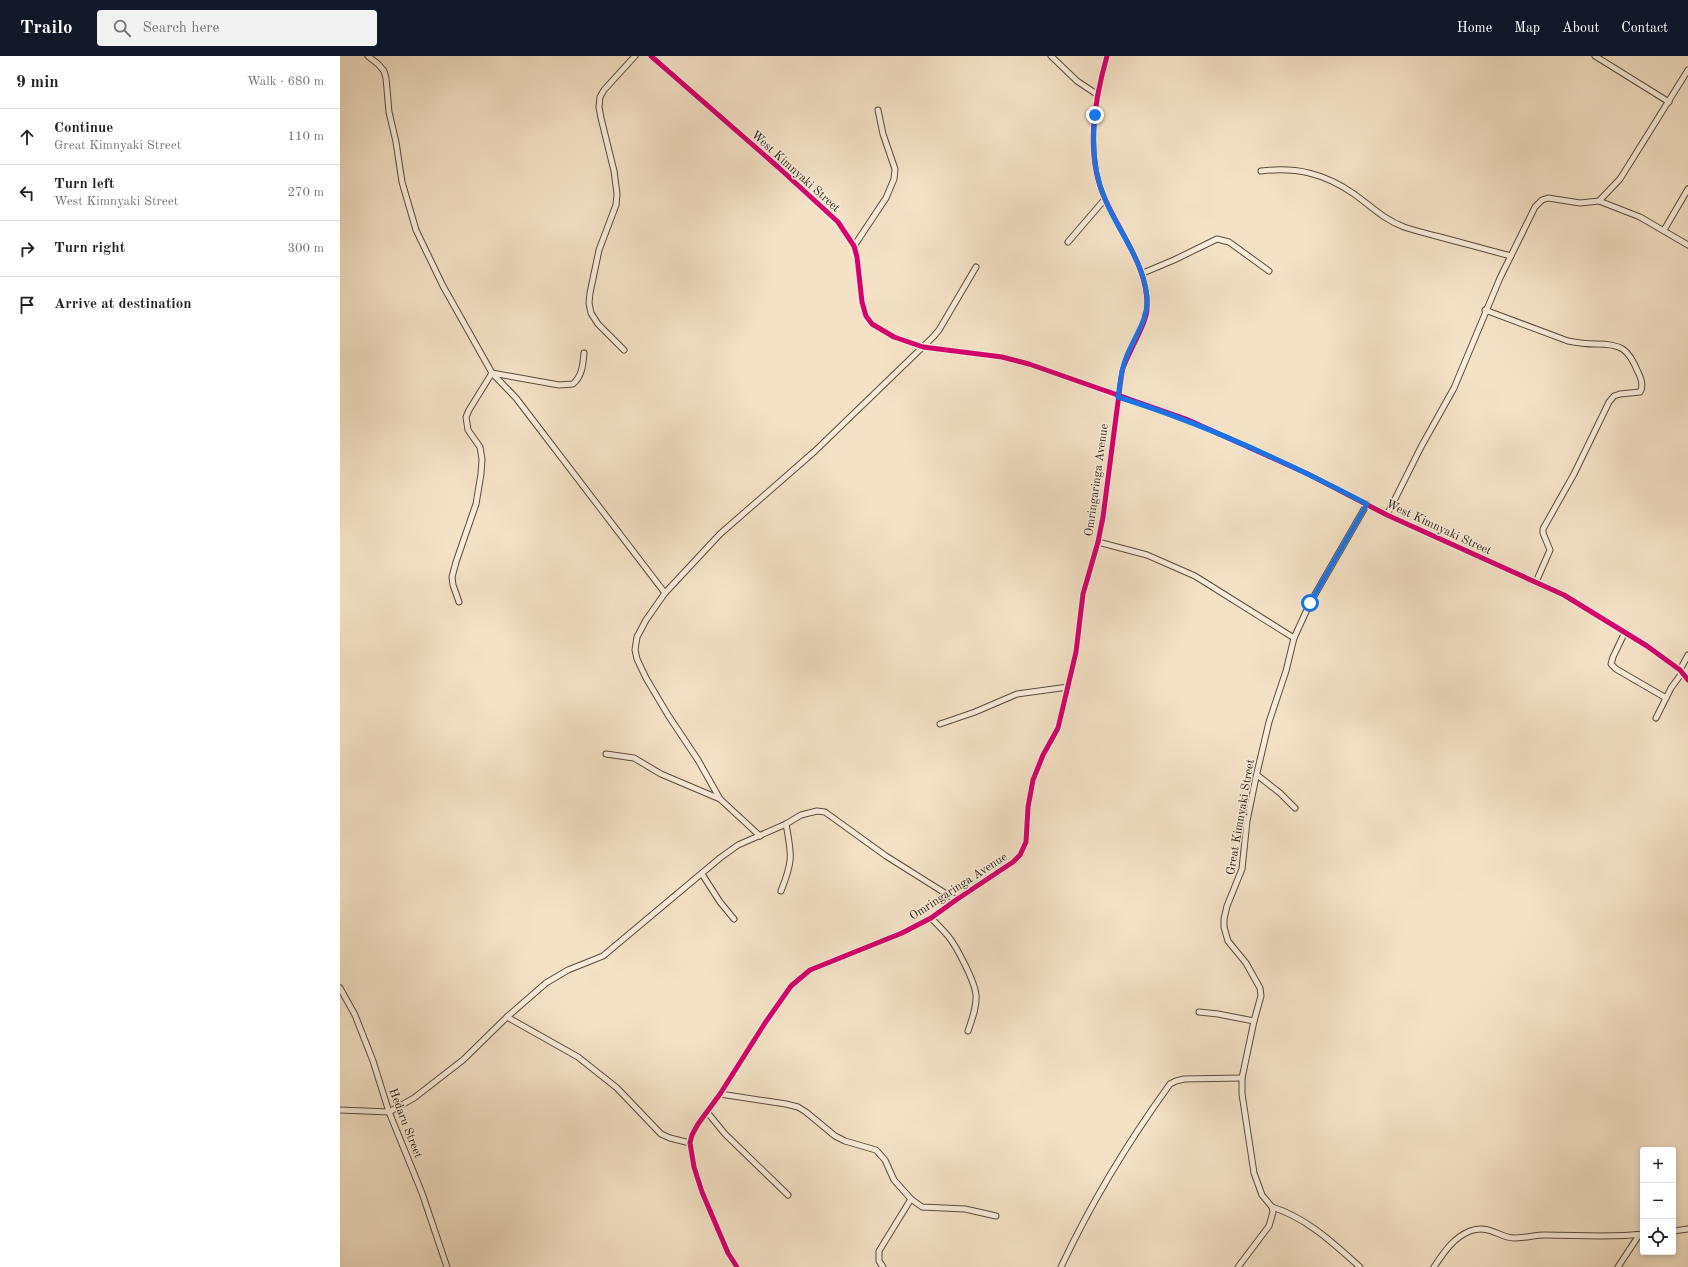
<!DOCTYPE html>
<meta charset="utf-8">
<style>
:root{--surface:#fff;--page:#f2f2f2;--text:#202124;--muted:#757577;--line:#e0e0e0;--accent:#111827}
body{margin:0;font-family:"Old Standard TT",serif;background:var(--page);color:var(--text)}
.controls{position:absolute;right:12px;bottom:12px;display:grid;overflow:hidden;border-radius:4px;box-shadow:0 2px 6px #0003}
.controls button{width:36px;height:36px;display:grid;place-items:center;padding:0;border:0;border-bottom:1px solid var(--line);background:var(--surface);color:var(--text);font:20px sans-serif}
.stop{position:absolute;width:12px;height:12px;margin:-9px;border:3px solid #1a73e8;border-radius:50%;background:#fff}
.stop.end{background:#1a73e8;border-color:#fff;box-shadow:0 1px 4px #0008}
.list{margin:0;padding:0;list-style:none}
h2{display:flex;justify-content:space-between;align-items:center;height:52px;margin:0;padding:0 16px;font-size:17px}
h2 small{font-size:13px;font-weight:400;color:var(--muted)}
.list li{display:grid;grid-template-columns:26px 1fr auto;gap:12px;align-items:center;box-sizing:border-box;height:56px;padding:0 16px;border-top:1px solid var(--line)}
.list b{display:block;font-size:15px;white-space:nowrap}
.list p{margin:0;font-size:13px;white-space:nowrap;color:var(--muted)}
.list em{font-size:13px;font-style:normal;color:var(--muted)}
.icon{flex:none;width:22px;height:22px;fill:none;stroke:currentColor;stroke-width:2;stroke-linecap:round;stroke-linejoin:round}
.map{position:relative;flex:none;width:1348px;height:1211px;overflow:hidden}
header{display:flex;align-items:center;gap:24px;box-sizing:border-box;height:56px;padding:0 20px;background:var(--accent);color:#fff}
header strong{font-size:19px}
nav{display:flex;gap:22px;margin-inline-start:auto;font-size:14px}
.search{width:280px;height:36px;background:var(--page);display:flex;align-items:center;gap:10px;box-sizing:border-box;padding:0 14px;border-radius:4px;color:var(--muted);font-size:15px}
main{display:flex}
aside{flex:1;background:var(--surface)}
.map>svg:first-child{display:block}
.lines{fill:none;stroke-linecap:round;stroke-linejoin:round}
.street-casing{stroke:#594a3d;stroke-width:7}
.street{stroke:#f8ecda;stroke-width:5}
.cycleway-casing{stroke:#f8ecda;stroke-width:8}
.cycleway{stroke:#d6006c;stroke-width:5}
.route{stroke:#1a73e8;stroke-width:5}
.labels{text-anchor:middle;stroke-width:3;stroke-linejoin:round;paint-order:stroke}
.street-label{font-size:12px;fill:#25170f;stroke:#f8ecda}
</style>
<header>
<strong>Trailo</strong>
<div class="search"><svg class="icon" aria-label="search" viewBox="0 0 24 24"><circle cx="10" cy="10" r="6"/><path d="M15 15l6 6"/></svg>Search here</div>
<nav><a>Home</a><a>Map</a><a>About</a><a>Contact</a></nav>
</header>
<main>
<aside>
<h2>9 min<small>Walk · 680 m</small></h2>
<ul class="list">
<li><svg class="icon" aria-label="ahead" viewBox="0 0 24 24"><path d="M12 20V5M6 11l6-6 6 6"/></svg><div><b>Continue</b><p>Great Kimnyaki Street</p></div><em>110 m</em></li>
<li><svg class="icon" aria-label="left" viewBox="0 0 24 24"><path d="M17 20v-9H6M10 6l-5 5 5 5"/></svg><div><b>Turn left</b><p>West Kimnyaki Street</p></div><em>270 m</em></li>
<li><svg class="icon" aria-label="right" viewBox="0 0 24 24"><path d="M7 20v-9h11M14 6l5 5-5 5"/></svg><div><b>Turn right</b></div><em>300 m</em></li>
<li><svg class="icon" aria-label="arrive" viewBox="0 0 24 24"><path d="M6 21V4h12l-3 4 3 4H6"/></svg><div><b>Arrive at destination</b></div></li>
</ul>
</aside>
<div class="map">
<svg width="1348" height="1211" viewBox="0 0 1348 1211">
<rect width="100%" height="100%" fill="#f4e2c6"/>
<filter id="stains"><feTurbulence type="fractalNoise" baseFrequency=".005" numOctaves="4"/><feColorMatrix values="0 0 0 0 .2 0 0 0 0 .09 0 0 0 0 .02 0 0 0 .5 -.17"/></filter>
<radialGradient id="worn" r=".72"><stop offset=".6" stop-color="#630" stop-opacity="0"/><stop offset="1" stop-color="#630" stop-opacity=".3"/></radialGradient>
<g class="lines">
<g class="street-casing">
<g id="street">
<polyline points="28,0 38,8 44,15 46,22 49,56 56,86 62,126 76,174 103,230 152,317 176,342 325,537"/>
<polyline points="311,0 438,111 498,166 514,190 517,201 522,246 526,260 532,268 554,281 583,291 662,301 689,308 846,363 968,418 1047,459 1224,539 1307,590 1340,614 1348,624"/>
<polyline points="711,0 737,25 758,39"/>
<polyline points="1255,0 1329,46"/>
<path d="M921,115C956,111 984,117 1014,138C1031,150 1043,163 1064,171C1076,175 1088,178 1100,181C1123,187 1147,194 1171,200"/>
<polyline points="1259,145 1300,161 1348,189"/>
<polyline points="1324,174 1348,133"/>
<polyline points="728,186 765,143"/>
<polyline points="514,190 546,142 554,123 555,113 543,78 538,54"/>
<polyline points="803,217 834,204 877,183 889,186 929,215"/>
<path d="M1145,254L1228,285C1238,287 1247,288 1256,288C1281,288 1288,292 1298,316C1301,322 1304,330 1300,336L1280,338L1274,340L1269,346L1234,418L1203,473V477L1210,494L1196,526"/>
<polyline points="284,294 258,268 251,257 249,247 250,237 259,194 276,149 277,138 274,115 261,62 259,51 260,41 264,34 295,0"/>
<polyline points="1047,459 1081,391 1114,332 1160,222 1195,151 1202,144 1208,142 1240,147 1259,145 1280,123 1348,14"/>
<polyline points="758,486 807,499 855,520 954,582"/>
<path d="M119,546L113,529L112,521L116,506L136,448L141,418L142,403L140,391L128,374L126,361L129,354L152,317L219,329L233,328C242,320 243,309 244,297"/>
<polyline points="1285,576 1273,601 1271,608 1276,613 1326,642"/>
<polyline points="1340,614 1348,599"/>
<polyline points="1316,662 1331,632 1342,617"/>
<polyline points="600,668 635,656 677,638 728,631"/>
<polyline points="266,698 294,702 321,718 380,743"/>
<polyline points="917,719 940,737 955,752"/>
<polyline points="420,780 380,743 358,704 328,659 306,622 297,603 295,594 297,581 306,564 325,537 380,478 475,395 593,281 599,274 636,211"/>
<polyline points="362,818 380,846 394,863"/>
<path d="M441,835C453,805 452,800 446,768"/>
<path d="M591,862C597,868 603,874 608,880C617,891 635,926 636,939C637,951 632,963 628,975"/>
<polyline points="0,932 15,959 33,1005 49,1056 82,1137 107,1211"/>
<polyline points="859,956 878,958 914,965"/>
<polyline points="167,961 238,1001 277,1032 321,1078 330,1082 350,1087"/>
<polyline points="380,1038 446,1048 458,1051 466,1056 495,1080 505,1085 536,1094 545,1104 554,1124 571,1143 582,1151 625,1153 656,1160"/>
<polyline points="0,1054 49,1056 74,1042 123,1004 167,961 206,927 228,914 263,900 380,802 398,789 446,768 461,759 477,755 485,756 546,800 616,844"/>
<polyline points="367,1056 385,1078 448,1139"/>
<path d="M932,1151C967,1162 993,1187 1020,1211"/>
<polyline points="1333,1175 1348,1173"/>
<path d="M397,1211L388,1197L362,1136L354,1111L350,1087L352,1079L358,1068L380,1038L425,967L451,930L470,914L562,877L591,862L616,844L673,806L680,799L686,786L688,751L693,724L703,699L718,672L736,596L743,538L758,486L763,461L782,315C787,298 807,267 807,253C809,212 781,179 765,143C745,99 754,46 767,0"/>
<polyline points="543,1211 539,1205 539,1195 571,1143"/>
<path d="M721,1211C751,1147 788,1086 830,1028L836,1025L844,1023L902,1022"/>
<polyline points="898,1211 929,1170 933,1156 932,1151 922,1139 914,1117 902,1038 902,1022 914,965 919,947 921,940 920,932 906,907 888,885 884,871 884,863 887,850 902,813 907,765 916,721 929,666 946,615 954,582 970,547 1027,448"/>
<path d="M1094,1211C1104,1196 1113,1182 1130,1175C1150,1168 1159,1182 1174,1182C1185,1182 1195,1179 1205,1179C1237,1179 1271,1182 1303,1178"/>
<polyline points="1278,1211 1299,1179"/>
</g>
</g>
<use href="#street" class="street"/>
<g class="cycleway-casing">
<g id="cycleway">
<polyline points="311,0 438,111 498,166 514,190 517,201 522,246 526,260 532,268 554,281 583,291 662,301 689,308 846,363 968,418 1047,459 1224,539 1307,590 1340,614 1348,624"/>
<path d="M397,1211L388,1197L362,1136L354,1111L350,1087L352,1079L358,1068L380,1038L425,967L451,930L470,914L562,877L591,862L616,844L673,806L680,799L686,786L688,751L693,724L703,699L718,672L736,596L743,538L758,486L763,461L782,315C787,298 807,267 807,253C809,212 781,179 765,143C745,99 754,46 767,0"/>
</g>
</g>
<use href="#cycleway" class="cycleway"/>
</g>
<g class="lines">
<path class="route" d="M755,59C752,88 753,116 765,143C778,175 803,204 807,240C809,263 794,281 786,302C781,314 780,328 778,341C865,368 947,406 1027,448L970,547"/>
</g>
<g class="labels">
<g class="street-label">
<text transform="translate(456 115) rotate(42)" y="4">West Kimnyaki Street</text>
<text transform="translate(756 424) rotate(-82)" y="4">Omringaringa Avenue</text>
<text transform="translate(1099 471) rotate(25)" y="4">West Kimnyaki Street</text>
<text transform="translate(900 761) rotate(-80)" y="4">Great Kimnyaki Street</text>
<text transform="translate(618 830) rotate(-33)" y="4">Omringaringa Avenue</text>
<text transform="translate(66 1067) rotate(69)" y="4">Hedaru Street</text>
</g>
</g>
<rect width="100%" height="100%" filter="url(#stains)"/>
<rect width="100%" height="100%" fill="url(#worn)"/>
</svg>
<div class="controls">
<button>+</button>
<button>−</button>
<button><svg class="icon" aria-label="locate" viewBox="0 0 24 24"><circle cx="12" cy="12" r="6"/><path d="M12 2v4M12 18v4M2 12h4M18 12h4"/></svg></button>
</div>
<div class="stop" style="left:970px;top:547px"></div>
<div class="stop end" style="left:755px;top:59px"></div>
</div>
</main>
